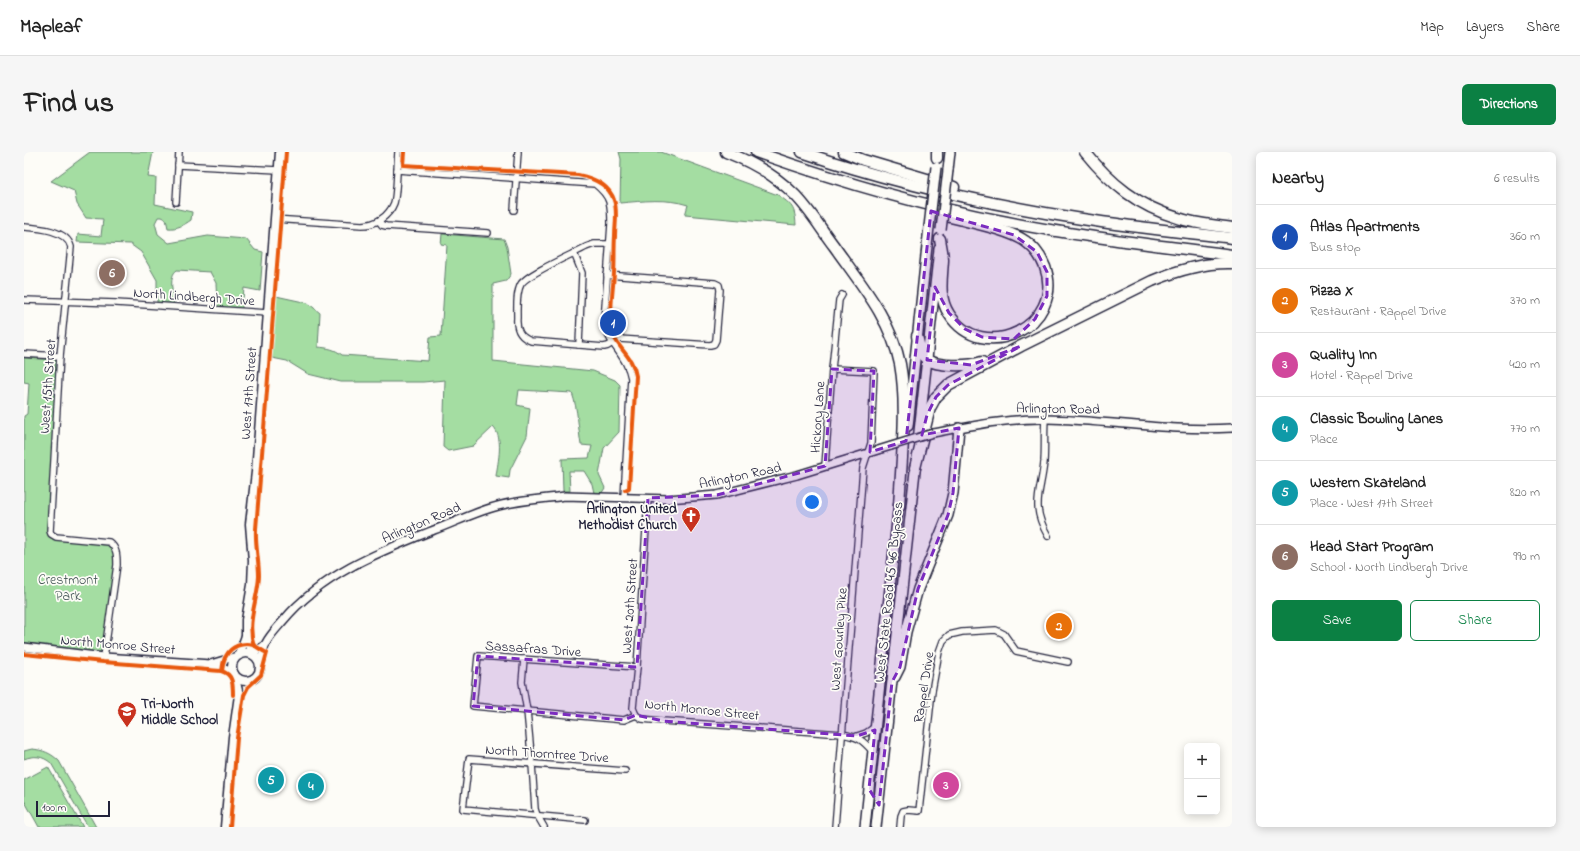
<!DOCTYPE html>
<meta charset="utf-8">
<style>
:root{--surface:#fff;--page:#f6f6f6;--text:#222;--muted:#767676;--line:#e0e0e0;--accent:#0b8043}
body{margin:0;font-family:"Indie Flower",sans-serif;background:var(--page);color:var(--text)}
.controls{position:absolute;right:12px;bottom:12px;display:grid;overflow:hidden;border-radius:6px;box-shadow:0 2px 10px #0003}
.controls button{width:36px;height:36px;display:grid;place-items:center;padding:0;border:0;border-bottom:1px solid var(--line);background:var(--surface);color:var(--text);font:20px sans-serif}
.scale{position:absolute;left:12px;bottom:10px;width:74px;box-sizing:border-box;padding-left:4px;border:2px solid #22223b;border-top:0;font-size:11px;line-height:14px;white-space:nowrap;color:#22223b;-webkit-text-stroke:3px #fdfcf7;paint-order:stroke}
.you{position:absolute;left:788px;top:350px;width:14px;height:14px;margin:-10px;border:3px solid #fff;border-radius:50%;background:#1a73e8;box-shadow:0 0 0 6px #1a73e833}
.badge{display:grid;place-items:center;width:26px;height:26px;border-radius:50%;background:var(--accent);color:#fff;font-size:13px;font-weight:700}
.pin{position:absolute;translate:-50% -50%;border:2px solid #fff;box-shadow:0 1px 4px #0006}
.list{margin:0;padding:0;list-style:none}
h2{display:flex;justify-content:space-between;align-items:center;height:52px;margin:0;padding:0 16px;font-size:17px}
h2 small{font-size:13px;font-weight:400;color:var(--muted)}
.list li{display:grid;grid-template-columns:26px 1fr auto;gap:12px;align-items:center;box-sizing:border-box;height:64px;padding:0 16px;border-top:1px solid var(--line)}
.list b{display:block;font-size:15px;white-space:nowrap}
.list p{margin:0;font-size:13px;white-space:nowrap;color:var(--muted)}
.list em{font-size:13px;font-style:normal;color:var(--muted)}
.actions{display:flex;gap:8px;padding:12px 16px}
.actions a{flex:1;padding:9px 0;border:1px solid var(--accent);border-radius:6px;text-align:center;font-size:14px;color:var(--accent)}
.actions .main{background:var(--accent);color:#fff}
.map{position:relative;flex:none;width:1208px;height:675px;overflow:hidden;border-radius:6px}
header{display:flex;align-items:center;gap:24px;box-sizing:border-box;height:56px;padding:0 20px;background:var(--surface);border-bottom:1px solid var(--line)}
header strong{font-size:19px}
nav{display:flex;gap:22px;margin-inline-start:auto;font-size:14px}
.intro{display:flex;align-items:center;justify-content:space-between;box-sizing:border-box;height:96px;padding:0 24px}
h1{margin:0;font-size:28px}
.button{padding:10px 18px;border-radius:6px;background:var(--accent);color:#fff;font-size:14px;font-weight:700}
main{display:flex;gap:24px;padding:0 24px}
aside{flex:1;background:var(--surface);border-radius:6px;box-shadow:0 2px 10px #0003}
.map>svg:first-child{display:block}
.green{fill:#a4dda2;stroke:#63806e}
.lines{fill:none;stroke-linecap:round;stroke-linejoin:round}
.minor-casing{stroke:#22223b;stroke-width:8}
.tertiary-casing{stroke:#22223b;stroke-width:10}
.secondary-casing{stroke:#22223b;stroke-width:11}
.trunk-casing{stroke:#22223b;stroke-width:12}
.motorway-casing{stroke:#22223b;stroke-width:13}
.minor{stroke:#fdfcf7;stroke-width:5.5}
.tertiary{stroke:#fdfcf7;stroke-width:7}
.secondary{stroke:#fdfcf7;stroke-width:8}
.trunk{stroke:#fdfcf7;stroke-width:9}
.motorway{stroke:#fdfcf7;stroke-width:10}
.tertiary-bridge-casing{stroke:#22223b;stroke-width:10;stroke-linecap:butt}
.trunk-bridge-casing{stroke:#22223b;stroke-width:12;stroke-linecap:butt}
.tertiary-bridge{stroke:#fdfcf7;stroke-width:7}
.trunk-bridge{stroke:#fdfcf7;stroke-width:9}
.cycleway-casing{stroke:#fdfcf7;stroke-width:6}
.cycleway{stroke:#e8590c;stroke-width:4}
.marked{fill:#7b2cbf;fill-opacity:0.2;stroke:#7b2cbf;stroke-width:3;stroke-dasharray:8 5;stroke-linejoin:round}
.labels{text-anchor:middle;stroke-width:3.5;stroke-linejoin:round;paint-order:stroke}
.street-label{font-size:14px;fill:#22223b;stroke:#fdfcf7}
.poi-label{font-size:14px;font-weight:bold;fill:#22223b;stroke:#fdfcf7;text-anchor:end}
.park-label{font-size:14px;fill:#495a5a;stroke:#fdfcf7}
</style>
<header>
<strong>Mapleaf</strong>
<nav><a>Map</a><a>Layers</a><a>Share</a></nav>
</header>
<div class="intro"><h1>Find us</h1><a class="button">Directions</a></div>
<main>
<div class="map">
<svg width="1208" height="675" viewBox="0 0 1208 675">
<rect width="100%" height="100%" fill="#fdfcf7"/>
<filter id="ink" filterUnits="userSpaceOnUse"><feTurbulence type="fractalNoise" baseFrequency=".025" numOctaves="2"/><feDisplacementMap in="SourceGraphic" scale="8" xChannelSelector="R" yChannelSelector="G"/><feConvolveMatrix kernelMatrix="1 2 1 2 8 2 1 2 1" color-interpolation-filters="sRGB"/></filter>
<g filter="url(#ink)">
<g class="green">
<path d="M66,0H129L124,25L132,26L131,52L168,60L167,68C160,73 153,77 144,76L142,67L138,65H134L131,71L134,82L145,91L184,84L222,87L231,98L239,100L236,139L220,136L218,157L193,155L192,131L186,120L153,118C144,124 149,142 150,151H133V128L117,100L106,92L53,90L54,82L77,84L79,67L62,66L53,52L50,39L27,29Z"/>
<path d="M595,0H637L754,43C768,53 771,55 772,73L661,63L664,53C642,46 619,49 596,51L597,7Z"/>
<path d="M418,82L480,87L483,95L487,122L482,129L469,132V209L569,219L591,228L596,233L595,280L580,296L575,323L581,336L577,342L570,341L568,332L560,319H545L546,339H539L538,307L565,306L568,294L557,293C554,275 554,258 548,241L495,238L493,253L506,256L503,284L486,318L485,326L472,324C474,309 480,286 469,275L449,294L424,299L419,295L421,228L399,230H317L284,222L263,209L248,206L252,144L284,151L296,161L294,195C304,196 311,197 318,203L404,209L406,185L417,184L423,93L417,92Z"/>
<polygon points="0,206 34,208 23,377 27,384 84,391 90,395 93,405 78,502 0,491 0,264 3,262 5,231 0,230"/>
<path d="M8,597C19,598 27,601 35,609L72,675H64L27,611C19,604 10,603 0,607V599Z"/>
<polygon points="24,615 59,675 15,675 0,648 0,628"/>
</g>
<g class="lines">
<g class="minor-casing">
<g id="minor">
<polyline points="154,13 254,18"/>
<path d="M373,18L571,32C587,45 587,52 587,72L580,169C583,192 603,203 607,226L600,345"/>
<polyline points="152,50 155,0"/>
<polyline points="490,58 494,0"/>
<path d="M250,67L338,73C352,73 365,64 370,51C373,41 373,12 374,0"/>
<polyline points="355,69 358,73 362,74 464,81"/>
<path d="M0,75C15,76 43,78 47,95L36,204L26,379L27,382L32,385L85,390C93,396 93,403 93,413L80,505"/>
<polyline points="550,101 558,121 555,193"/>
<path d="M583,123L691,131L695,133L696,138L692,188L690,192L686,193L595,187L584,194L580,195L507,189C496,185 492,178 493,166C493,155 492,141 497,132C503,122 549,102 562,95L570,92H586"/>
<polyline points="0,148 92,151 243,161"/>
<polyline points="0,202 36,204"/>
<polyline points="808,217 815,148 818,143"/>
<path d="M1021,267C1020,281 1021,296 1020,310C1017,342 1006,353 1024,384"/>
<polyline points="801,314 808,217 850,219 847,291 839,316 811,675"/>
<polyline points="500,507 498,530 503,559 508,612 511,657 513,663 520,675"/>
<path d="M613,515L454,504L449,554L600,568L612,563L618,567L639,569L818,582C834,585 838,587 849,600"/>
<polyline points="612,563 609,556 613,515 624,346"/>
<polyline points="833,584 842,581 852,574"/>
<polyline points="561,668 439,657 445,607 601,619"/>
<polyline points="876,675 877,664 879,659 884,658 895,659 908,539 915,500 919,489 925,483 938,480 972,478 980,482 992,499 1044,510"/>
</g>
</g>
<g class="tertiary-casing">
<g id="tertiary">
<path d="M909,281C947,274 984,266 1023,267C1084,268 1147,280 1208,276"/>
<polyline points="0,495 80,505 187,512 209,520"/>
<polyline points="228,502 242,492"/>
<polyline points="187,512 213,504"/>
<path d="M236,514C238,507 239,498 242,491C246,483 253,476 259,469C298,422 355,400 410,378C432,370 455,358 478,353C499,348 520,347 541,344L644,347L693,343L773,323L867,294"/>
</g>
</g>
<g class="secondary-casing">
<g id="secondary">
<polyline points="222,484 225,489 228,502"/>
<circle cx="222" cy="515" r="14"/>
<polyline points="215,503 222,484 222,468 228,433 229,409 226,372 232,320 256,0"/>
<polyline points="201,675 209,585 215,543 210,522"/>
</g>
</g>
<g class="trunk-casing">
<g id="trunk">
<polyline points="924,18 926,0"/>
<polyline points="884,274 905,75"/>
<polyline points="894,289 915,97"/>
<polyline points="871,525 876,515 882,480 894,437 924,363 929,341 935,276"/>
<polyline points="841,675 875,349"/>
<polyline points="852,675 892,310"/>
</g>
</g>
<g class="motorway-casing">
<g id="motorway">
<path d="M702,0C728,10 751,23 771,43C786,58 797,77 810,94C836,131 867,167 876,212C884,256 877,310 875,355"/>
<path d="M732,0C814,29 898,54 983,70C1058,85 1133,93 1208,103"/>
<path d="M778,0C869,31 963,52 1058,67C1108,75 1158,80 1208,86"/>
<polyline points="820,0 839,8 930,35"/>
<path d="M1061,0C1087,32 1114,54 1154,66C1171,72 1190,73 1208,76"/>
<polyline points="913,6 913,0"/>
<path d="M916,87C917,94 919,102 919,108C918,127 914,145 925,162C959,215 1042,173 1021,115C1017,105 1010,95 1001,89C984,77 944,70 923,64"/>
<path d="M893,184C895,191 896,200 900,205C909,216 946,214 958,210"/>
<path d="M891,316L906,256L912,245L924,233L997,194L1128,129C1154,118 1180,110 1208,111"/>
</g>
</g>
<use href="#minor" class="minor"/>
<use href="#tertiary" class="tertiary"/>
<use href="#secondary" class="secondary"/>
<use href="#trunk" class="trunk"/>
<use href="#motorway" class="motorway"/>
<g class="tertiary-bridge-casing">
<polyline id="tertiary-bridge" points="867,294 909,281"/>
</g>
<g class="trunk-bridge-casing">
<g id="trunk-bridge">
<polyline points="905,75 912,15"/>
<polyline points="917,78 924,18"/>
</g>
</g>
<use href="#tertiary-bridge" class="tertiary-bridge"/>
<use href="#trunk-bridge" class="trunk-bridge"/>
<g class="cycleway-casing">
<g id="cycleway">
<path d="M380,0L379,13L554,23C569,26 585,33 590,48C594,59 591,73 591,84C590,97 591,109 590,121C589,140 585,160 588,179C591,195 609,203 612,224L605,336L601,338"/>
<path d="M230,494C222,469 234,448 235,424C235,408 231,393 232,377L262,0"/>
<path d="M0,502L79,510L197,519C209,522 209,532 209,543"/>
<path d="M198,519C199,514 199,508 202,504C207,494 219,490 229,493C234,495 238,499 243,501L237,523L224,535L220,543L213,586L206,675"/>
</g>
</g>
<use href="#cycleway" class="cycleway"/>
</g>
</g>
<path class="marked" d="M907,59L990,83L1013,100L1023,120V144L1011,167L990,187L958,185L941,177L925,161L911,135L903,208L947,213L997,194L924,233L912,245L903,263L898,283L935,276L929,341L924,363L894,437L876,515L868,530L855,653L845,637L851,578L833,584L639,569L612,563L600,568L449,554L454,504L613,515L624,346L693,343L801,314L808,217L850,219L846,300L882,289Z"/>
<defs>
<g id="church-pin" transform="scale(1)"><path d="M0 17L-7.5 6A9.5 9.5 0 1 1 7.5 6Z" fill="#c8321e" stroke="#fdfcf7"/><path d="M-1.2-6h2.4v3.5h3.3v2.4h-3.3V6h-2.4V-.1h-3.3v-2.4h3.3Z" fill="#fff"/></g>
<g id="school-pin" transform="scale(1)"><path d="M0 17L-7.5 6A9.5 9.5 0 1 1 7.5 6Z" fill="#c8321e" stroke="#fdfcf7"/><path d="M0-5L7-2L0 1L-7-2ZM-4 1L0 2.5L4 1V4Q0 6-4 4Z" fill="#fff"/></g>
</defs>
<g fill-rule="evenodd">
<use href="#church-pin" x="667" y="364"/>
<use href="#school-pin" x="103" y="559"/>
</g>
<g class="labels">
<g class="street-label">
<text transform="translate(170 144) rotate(4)" y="5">North Lindbergh Drive</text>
<text transform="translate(23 234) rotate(-86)" y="5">West 15th Street</text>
<text transform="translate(224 241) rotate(-86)" y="5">West 17th Street</text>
<text transform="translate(1034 256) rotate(1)" y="5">Arlington Road</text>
<text transform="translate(793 265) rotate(-86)" y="5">Hickory Lane</text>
<text transform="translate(716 323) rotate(-12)" y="5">Arlington Road</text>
<text transform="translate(397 370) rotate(-23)" y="5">Arlington Road</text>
<text transform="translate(864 440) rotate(-84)" y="5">West State Road 45 46 Bypass</text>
<text transform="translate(605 454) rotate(-86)" y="5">West 20th Street</text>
<text transform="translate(814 487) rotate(-86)" y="5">West Gourley Pike</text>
<text transform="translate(94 492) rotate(5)" y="5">North Monroe Street</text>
<text transform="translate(509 496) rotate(4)" y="5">Sassafras Drive</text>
<text transform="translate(899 535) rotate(-81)" y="5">Rappel Drive</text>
<text transform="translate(678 557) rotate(6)" y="5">North Monroe Street</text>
<text transform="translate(523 601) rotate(4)" y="5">North Thorntree Drive</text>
</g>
<g class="poi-label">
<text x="653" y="361">Arlington United<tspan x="653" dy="16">Methodist Church</tspan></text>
<text x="117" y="556" text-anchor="start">Tri-North<tspan x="117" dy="16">Middle School</tspan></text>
</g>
<g class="park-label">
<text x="44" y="432">Crestmont<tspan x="44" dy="16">Park</tspan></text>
</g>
</g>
</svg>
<div class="controls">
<button>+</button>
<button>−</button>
</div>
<div class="scale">100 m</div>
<div class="you"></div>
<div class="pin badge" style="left:589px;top:171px;background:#1a4fb4">1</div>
<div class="pin badge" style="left:1035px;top:474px;background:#e8710a">2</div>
<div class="pin badge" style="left:922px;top:633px;background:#d1479c">3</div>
<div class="pin badge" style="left:287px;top:634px;background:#0f9aa8">4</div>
<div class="pin badge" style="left:247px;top:628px;background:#0f9aa8">5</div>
<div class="pin badge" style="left:88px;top:121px;background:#8d6e63">6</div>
</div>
<aside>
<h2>Nearby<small>6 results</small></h2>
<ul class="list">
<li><span class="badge" style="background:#1a4fb4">1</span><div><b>Atlas Apartments</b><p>Bus stop</p></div><em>360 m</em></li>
<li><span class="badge" style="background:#e8710a">2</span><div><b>Pizza X</b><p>Restaurant · Rappel Drive</p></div><em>370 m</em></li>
<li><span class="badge" style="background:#d1479c">3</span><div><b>Quality Inn</b><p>Hotel · Rappel Drive</p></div><em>420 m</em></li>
<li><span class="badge" style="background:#0f9aa8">4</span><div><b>Classic Bowling Lanes</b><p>Place</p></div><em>770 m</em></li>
<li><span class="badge" style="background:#0f9aa8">5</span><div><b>Western Skateland</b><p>Place · West 17th Street</p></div><em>820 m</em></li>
<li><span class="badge" style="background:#8d6e63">6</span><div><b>Head Start Program</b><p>School · North Lindbergh Drive</p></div><em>990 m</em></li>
</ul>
<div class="actions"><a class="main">Save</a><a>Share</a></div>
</aside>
</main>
